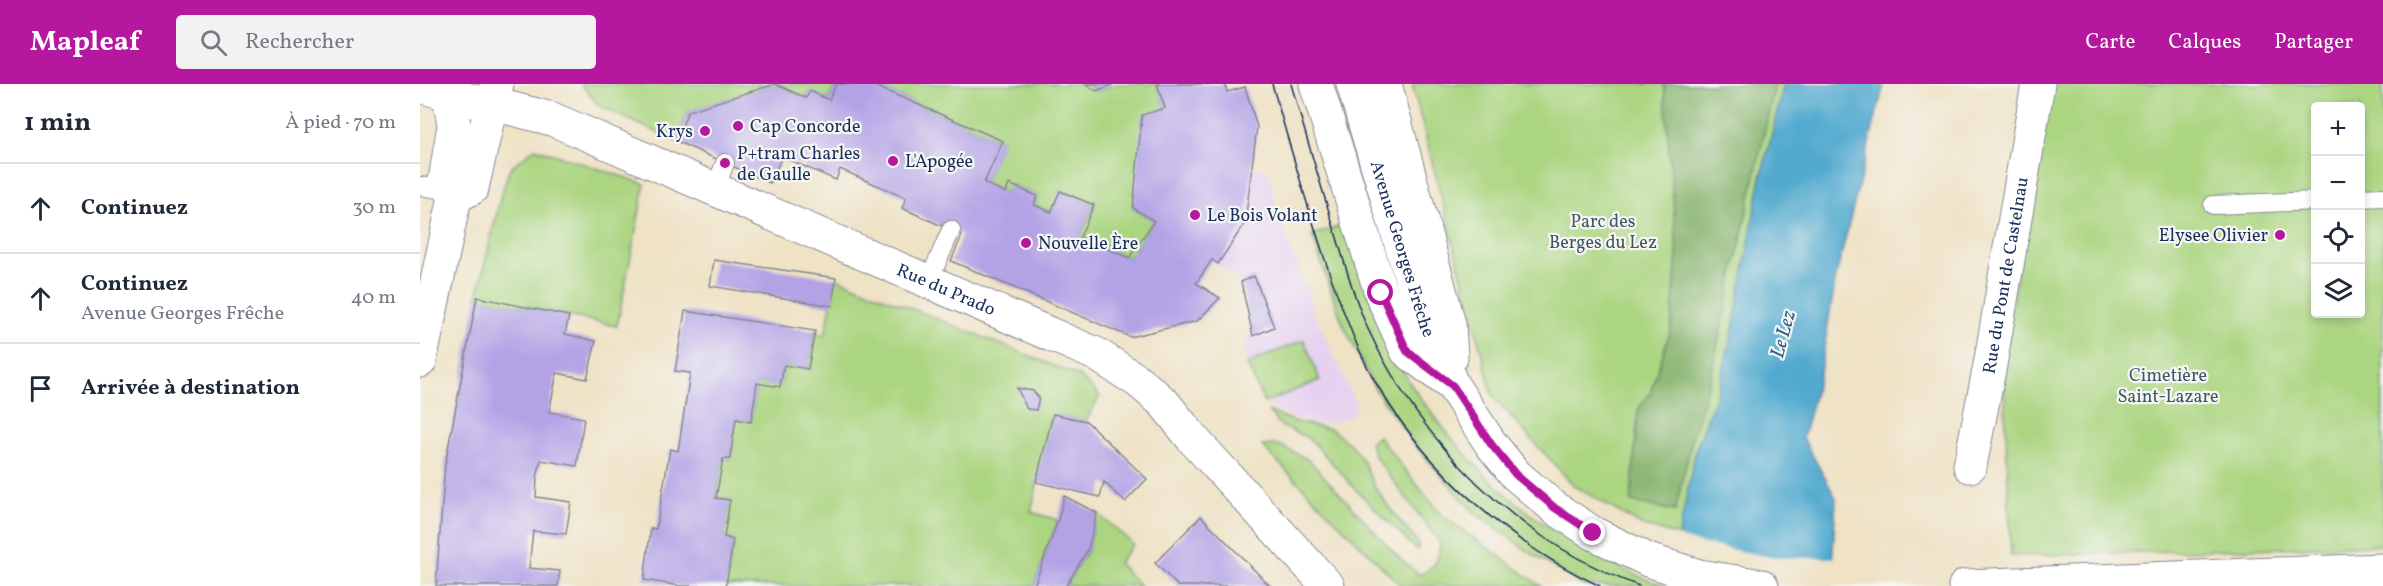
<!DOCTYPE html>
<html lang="fr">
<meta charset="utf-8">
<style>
:root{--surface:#fff;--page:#f2f2f3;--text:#1f2937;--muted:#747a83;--line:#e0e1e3;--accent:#b5179e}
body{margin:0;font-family:Vollkorn,serif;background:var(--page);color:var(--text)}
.controls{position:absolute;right:18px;top:18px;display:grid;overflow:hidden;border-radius:6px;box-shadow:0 3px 9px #0003}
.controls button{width:54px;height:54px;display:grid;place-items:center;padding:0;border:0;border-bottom:2px solid var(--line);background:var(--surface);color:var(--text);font:30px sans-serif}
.stop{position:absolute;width:18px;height:18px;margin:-14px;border:4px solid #b5179e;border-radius:50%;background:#fff}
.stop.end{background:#b5179e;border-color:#fff;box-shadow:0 2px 6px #0008}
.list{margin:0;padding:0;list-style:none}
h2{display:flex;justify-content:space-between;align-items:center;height:78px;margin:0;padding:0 24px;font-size:26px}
h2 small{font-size:20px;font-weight:400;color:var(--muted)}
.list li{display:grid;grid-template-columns:39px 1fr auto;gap:18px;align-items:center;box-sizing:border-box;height:90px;padding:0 24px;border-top:2px solid var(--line)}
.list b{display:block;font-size:22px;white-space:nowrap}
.list p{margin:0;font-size:20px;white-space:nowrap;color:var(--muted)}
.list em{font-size:20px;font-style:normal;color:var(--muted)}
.icon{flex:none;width:33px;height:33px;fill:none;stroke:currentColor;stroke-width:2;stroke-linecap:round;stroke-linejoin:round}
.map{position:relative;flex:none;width:1963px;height:502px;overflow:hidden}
header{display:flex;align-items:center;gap:36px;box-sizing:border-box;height:84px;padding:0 30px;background:var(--accent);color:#fff}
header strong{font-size:28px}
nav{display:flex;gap:33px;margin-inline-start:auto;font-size:21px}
.search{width:420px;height:54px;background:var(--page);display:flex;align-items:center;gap:15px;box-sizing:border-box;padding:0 21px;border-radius:6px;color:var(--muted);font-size:22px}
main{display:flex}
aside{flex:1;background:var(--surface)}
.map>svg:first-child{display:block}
.built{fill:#e6d2f0}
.green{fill:#acd581;stroke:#648270;stroke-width:1.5;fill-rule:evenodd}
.forest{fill:#89b66f;stroke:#527266;stroke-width:1.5}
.water{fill:#52aacf;stroke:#366c96;stroke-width:1.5}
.pier{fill:#efe2c5}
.building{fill:#b3a2e6}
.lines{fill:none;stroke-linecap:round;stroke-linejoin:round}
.service-casing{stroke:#858892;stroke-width:20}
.minor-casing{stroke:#858892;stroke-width:35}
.secondary-casing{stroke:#858892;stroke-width:35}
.primary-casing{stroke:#858892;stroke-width:35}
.service{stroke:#fff;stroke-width:18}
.minor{stroke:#fff;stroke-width:33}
.secondary{stroke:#fff;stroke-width:33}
.primary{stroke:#fff;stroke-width:33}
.tram{stroke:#1b2f5e;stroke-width:1.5}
.route{stroke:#b5179e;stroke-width:8}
.poi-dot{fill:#b5179e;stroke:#f6f6f2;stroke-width:2}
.labels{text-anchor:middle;stroke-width:4.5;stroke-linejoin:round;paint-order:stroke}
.poi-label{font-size:18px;fill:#1b2f5e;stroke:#f6f6f2;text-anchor:start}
.park-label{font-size:18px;fill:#3f5867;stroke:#f6f6f2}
.street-label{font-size:18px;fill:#1b2f5e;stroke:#f6f6f2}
.water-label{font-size:20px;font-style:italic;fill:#2e5a86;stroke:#f6f6f2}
</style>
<header>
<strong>Mapleaf</strong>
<div class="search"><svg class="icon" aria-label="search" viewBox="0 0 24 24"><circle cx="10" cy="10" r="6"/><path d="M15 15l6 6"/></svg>Rechercher</div>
<nav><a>Carte</a><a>Calques</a><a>Partager</a></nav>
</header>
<main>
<aside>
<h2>1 min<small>À pied · 70 m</small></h2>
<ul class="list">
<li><svg class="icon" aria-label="ahead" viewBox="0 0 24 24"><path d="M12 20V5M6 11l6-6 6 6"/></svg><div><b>Continuez</b></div><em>30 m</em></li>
<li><svg class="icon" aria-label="ahead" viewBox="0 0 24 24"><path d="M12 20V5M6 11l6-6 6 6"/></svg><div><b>Continuez</b><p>Avenue Georges Frêche</p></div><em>40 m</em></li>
<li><svg class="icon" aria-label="arrive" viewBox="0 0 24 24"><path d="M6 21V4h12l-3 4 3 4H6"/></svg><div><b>Arrivée à destination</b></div></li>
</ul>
</aside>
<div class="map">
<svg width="1963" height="502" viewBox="0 0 1963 502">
<rect width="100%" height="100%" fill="#f6f6f2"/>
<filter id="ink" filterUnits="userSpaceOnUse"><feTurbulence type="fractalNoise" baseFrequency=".0167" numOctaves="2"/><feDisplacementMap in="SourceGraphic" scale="12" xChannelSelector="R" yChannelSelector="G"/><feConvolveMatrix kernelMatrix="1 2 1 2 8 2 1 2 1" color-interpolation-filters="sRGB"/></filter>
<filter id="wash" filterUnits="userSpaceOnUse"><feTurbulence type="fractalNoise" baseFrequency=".008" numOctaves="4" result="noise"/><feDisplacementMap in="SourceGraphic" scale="24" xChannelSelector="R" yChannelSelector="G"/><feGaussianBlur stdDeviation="1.35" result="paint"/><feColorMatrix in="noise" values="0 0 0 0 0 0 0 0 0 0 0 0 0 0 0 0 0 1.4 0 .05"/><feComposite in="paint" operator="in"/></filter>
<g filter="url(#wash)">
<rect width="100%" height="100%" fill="#efe2c5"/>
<polygon class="built" points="800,79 848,85 859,132 895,231 936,320 932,332 905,340 876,335 844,319 822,265 833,252 821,198 792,176"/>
<g class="green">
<polygon points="161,0 355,0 268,27 256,57 179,22"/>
<polygon points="355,0 416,0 409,16 390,7 386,14"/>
<polygon points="450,0 666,0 676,7 695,0 737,0 745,24 713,124 734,137 709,174 660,153 674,121 641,107 631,128 614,121 617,112 590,100 586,109 564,99 582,57"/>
<polygon points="992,0 1364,0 1340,98 1313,246 1299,303 1276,365 1259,452 1221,441 1154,402 1073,313"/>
<path d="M1628,0H1963V461L1591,472L1583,275ZM1896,22H1940V230H1896Z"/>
<polygon points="115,64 225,100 197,242 57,213 81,111 90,84"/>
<path d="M924,141C943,194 960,248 988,296C995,308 1004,319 1012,329C1071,410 1151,469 1245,502H1164L1109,468L1056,430L1000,368L955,305L922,238L892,151Z"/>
<polygon points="416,194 659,292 680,312 666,337 633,331 611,428 638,436 614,502 306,502 313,456 304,453 310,416 296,414 303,375 310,375 316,335 331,337 337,299 360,302 364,281 388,285 395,247 405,252"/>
<polygon points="884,256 900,296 844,319 827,280"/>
<polygon points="848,327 876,338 911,345 932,362 944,379 955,403 970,425 999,460 997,466 936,406 897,362 888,354 861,342"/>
<path d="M958,352L1021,431L1121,502H981L842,362L859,361L889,376L979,474L1000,491C1016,483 1019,476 1020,459L956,374L950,359Z"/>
<polygon points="677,429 713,460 698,479 720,502 646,502 668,465"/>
</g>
<polygon class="forest" points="1244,0 1355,0 1291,291 1274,348 1255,427 1211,418 1218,326 1230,309 1251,245 1257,169"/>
<polygon class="water" points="1364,0 1464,0 1416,192 1400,289 1383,354 1416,414 1411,502 1253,478 1276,365 1299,303 1313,246 1340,98"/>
<polygon class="pier" points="1256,452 1274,458 1355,474 1416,474 1414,502 1253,502 1250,477"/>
<g id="blocks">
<g class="building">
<polygon points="355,0 386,14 390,7 409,16 416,0 450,0 583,57 564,99 586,109 589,100 617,112 614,121 631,128 640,107 674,121 660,153 709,174 734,137 713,124 722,31 745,24 737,0 805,0 807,8 825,3 837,43 825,139 798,180 792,176 776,199 800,214 777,237 710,253 531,177 542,151 482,124 486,114 420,85 416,96 362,73 350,99 256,57 268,27"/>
<polygon points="666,0 694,0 676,7"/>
<polygon points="294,176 416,194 412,222 290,202"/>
<polygon points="834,192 854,243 833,252 821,198"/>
<polygon points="57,213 149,232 145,250 176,257 167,295 137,289 129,328 164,334 157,382 121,376 117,394 116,413 151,418 146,450 113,447 109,484 140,487 138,502 16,502 25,380"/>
<polygon points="265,227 395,247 388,285 364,281 360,303 337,299 331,338 316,335 310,375 303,375 296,414 310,416 304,453 313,456 306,502 260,502 224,496 231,444 236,445 250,365 258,367 270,289 255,287"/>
<polygon points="597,304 613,307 619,314 616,326 607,325"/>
<polygon points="633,330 666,337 727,395 705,418 684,398 680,413 616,398"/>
<polygon points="644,412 677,429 668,465 646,502 614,502 638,436"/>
<polygon points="781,432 850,502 758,502 735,479"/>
</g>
</g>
</g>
<g filter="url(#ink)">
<use href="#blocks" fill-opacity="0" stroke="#858892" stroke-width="1.5"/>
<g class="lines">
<g class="service-casing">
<g id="service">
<polyline points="0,102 32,107"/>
<polyline points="295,105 305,79"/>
<polyline points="1940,114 1963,113"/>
<polyline points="1793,121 1896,117"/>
<polyline points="508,199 531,146"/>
</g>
</g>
<g class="minor-casing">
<g id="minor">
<path id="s1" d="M71,22L85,23L132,35L676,270L718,297L744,319L772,354L908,502"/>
<path id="s2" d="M1550,382L1570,281L1618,0"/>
</g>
</g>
<g class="secondary-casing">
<g id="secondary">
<polyline points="35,113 52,104 71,22"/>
<polyline points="0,277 35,113 25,96 34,41 29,11"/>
</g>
</g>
<g class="primary-casing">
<g id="primary">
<polyline points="896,0 961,209 987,267 1029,299"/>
<path id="s3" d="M933,0L1005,240L1033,302L1071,360L1096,391L1135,424L1173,449L1228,476L1279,492L1342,502"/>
<polyline points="965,0 1029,240 1031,273"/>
<polyline points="0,2 71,22 77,0"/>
<polyline points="1545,502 1963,486"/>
</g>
</g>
<use href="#service" class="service"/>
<use href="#minor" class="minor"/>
<use href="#secondary" class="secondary"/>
<use href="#primary" class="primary"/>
<g class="tram">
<path d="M852,0C871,65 889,131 912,196C925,232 939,271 959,304C1009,388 1091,461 1180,502"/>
<path d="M871,0C885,48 899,96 914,144C924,176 933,212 947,243C1001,360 1097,457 1219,502"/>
</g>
</g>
</g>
<g class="lines" filter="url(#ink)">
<polyline class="route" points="961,209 987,267 1033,302 1071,360 1096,391 1135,424 1173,449"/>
</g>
<g class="poi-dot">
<circle cx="318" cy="42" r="6"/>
<circle cx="285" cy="47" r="6"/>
<circle cx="473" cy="77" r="6"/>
<circle cx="305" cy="79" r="6"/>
<circle cx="775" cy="131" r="6"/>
<circle cx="1860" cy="151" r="6"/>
<circle cx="606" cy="159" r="6"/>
</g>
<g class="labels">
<g class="poi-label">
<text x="330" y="48">Cap Concorde</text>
<text x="273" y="53" text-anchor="end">Krys</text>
<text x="317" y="75">P+tram Charles<tspan x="317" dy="21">de Gaulle</tspan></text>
<text x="485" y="83">L'Apogée</text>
<text x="787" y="137">Le Bois Volant</text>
<text x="1848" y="157" text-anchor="end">Elysee Olivier</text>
<text x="618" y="165">Nouvelle Ère</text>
</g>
<g class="park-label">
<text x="1183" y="143">Parc des<tspan x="1183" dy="21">Berges du Lez</tspan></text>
<text x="1748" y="297">Cimetière<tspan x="1748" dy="21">Saint-Lazare</tspan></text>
</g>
<g class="street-label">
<text dy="6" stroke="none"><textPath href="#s3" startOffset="172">Avenue Georges Frêche</textPath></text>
<text dy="6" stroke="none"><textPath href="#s2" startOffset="194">Rue du Pont de Castelnau</textPath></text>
<text dy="6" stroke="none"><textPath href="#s1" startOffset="492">Rue du Prado</textPath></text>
</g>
<g class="water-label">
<text transform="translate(1362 250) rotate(-75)" y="7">Le Lez</text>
</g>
</g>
</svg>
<div class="controls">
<button>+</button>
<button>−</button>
<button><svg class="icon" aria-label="locate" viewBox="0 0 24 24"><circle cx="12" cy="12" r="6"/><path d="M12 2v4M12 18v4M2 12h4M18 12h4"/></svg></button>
<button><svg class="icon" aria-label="layers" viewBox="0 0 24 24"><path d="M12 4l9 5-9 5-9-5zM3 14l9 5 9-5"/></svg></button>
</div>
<div class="stop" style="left:961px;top:209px"></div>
<div class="stop end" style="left:1173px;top:449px"></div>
</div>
</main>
